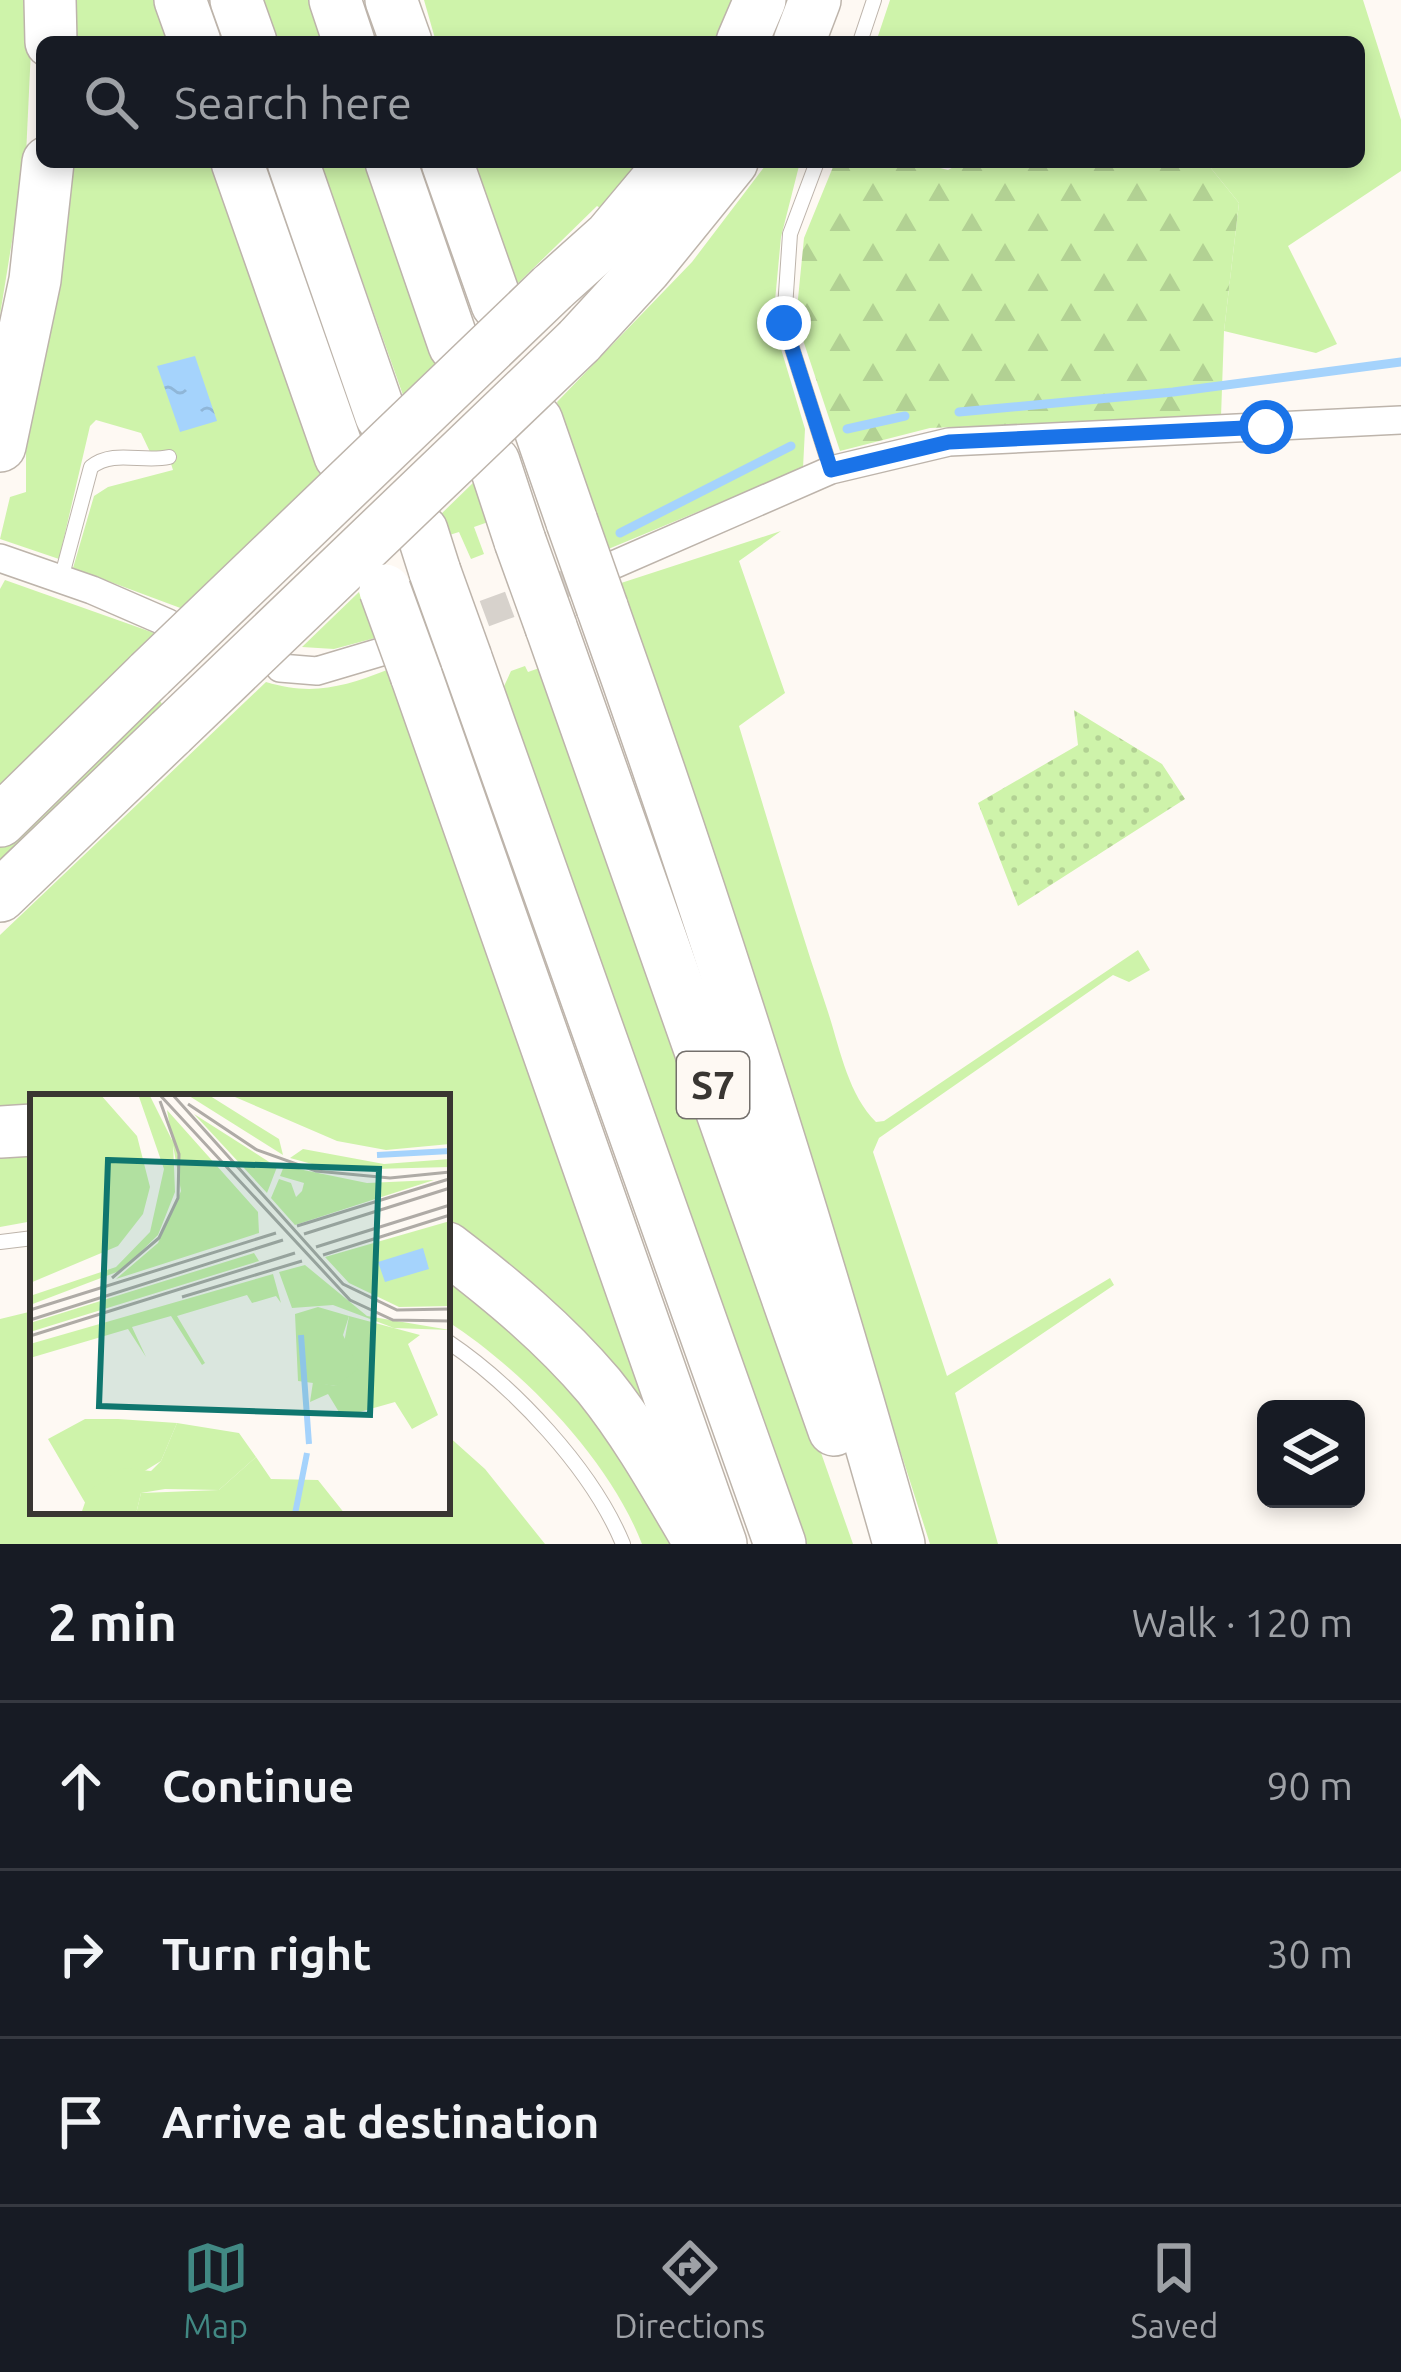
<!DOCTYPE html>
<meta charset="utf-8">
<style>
:root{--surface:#171b24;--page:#20242c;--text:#f1f3f6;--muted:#9ea1a6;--line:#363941;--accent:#418883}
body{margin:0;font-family:Ubuntu,sans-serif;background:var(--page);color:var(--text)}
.controls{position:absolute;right:36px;bottom:36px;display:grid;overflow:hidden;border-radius:18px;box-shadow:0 6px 18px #0003}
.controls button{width:108px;height:108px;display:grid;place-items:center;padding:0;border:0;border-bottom:3px solid var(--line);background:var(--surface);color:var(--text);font:60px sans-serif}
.stop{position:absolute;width:36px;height:36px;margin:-27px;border:9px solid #1a73e8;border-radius:50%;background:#fff}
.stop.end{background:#1a73e8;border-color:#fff;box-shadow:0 3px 12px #0008}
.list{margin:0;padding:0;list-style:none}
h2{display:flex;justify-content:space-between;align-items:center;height:156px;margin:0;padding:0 48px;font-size:51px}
h2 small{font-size:39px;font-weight:400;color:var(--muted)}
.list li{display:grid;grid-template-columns:78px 1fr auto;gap:36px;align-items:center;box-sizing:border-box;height:168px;padding:0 48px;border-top:3px solid var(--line)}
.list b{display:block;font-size:45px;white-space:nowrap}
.list em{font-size:39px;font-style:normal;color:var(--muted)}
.icon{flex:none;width:66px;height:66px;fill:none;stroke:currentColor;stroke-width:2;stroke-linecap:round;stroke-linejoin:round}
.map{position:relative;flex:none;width:1401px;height:1544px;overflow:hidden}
.search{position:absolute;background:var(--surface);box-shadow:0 6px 18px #0003;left:36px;right:36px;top:36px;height:132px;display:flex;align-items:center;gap:30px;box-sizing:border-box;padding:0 42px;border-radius:18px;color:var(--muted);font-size:45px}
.sheet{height:660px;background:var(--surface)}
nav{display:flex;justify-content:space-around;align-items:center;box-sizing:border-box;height:168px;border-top:3px solid var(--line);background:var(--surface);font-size:33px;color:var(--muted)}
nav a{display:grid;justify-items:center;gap:6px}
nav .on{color:var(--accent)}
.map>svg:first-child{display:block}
.grass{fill:#cef3aa}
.forest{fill:url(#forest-firs)}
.garden{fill:url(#garden-dots)}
.water{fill:url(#water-ripples)}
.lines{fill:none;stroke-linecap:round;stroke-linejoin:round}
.stream{stroke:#a5d3fc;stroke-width:9}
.minor-tunnel{stroke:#d7d2cc;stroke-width:27;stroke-dasharray:27 14;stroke-linecap:butt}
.service-casing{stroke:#bdb4ab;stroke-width:16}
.minor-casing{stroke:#bdb4ab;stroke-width:30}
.motorway-casing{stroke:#bdb4ab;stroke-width:54}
.service{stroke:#fff;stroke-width:14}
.minor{stroke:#fff;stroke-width:27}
.motorway{stroke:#fff;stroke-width:51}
.motorway-bridge-casing{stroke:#bdb4ab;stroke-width:54;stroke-linecap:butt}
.motorway-bridge{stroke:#fff;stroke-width:51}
.route{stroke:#1a73e8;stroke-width:15}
.labels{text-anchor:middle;stroke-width:12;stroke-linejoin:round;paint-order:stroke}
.shield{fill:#fef9f3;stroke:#74706c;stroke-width:3}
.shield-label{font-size:39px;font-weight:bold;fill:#393632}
.inset-river{fill:none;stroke:#a5d3fc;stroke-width:6}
.inset-road{fill:none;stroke:#afaba6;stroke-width:3}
.view{fill:#0f766e;fill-opacity:0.15;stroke:#0f766e;stroke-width:6}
.inset-edge{fill:none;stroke:#393632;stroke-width:6}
</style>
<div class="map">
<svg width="1401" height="1544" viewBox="0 0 1401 1544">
<defs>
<pattern id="forest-firs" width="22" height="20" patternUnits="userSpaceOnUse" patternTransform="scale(3)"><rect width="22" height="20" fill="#cef3aa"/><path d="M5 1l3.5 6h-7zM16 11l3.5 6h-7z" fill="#b2d193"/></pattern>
<pattern id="garden-dots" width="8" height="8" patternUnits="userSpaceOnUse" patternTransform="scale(3)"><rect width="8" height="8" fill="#cef3aa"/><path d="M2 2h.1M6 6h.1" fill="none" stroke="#b2d193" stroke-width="1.8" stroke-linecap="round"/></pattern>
<pattern id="water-ripples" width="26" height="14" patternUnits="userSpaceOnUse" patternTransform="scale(3)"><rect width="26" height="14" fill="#a5d3fc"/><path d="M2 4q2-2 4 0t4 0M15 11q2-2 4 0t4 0" fill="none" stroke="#8fb6d8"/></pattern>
</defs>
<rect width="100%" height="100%" fill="#fef9f3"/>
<g class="grass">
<polygon points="0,0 33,0 33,7 26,155 0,315"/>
<polygon points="77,0 164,0 179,42 77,42"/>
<polygon points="263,0 313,0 328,42 278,42"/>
<polygon points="424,0 734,0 718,42 436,42"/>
<polygon points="890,0 1363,0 1401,120 1401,171 1288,246 1337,344 1316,353 1224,331 1239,203 1206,162 1359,162 1359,42 876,42"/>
<polygon points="71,162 220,162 330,466 183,609 73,568 94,496 108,487 173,470 167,451 151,454 141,433 96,420 90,426 59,559 0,539 10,497 26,492 26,452 68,225"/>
<polygon points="320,162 370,162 439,360 403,395"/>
<polygon points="469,162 643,162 603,210 597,206 511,290"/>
<polygon points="768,162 800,162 781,237 773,322 805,429 803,468 606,550 557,402 692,262"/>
<polygon points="476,480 491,521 474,527 484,554 471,559 459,532 443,537 437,518"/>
<path d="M781,531L739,561L785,693L739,726C768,821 796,917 828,1012C840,1049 848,1094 876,1122L884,1121L1138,950L1150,970L1129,982L1113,975L879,1138L873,1152L947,1376L1110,1278L1114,1285L955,1393L998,1544H930L759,1007L618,584Z"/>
<polygon points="5,580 157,634 0,797 0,589"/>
<polygon points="359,592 375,638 334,649 302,647"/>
<polygon points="525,666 528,672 545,666 853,1544 800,1544 500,695 511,671"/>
<path d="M387,670L406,716L664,1424L447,1229V1097H33V1118L0,1121V935L266,682C312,696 343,687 387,670Z"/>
<polygon points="154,692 162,704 0,862 0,840"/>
<polygon points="33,1151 33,1221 0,1227 0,1155"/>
<path d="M447,1267L571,1374L682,1544H642C609,1459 523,1370 447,1321Z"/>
<polygon points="33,1311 33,1511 447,1511 447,1435 485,1469 545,1544 0,1544 0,1319"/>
</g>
<polygon class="forest" points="835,162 916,162 948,170 963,162 1206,162 1239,203 1224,331 1221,417 930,428 840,451 796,319 804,238"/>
<polygon class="garden" points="1074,710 1162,764 1185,799 1018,906 978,803 1078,745"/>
<polygon class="water" points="195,356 217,421 180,432 157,366"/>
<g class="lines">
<g class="stream">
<polyline points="959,412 1173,392 1401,362"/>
<polyline points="847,429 905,416"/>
<polyline points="620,533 791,446"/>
</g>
<polyline class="minor-tunnel" points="446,628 602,570"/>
<g class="service-casing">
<g id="service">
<polyline points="860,42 874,0"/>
<polyline points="817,162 790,234 784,323 831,470"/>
<path d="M61,579L91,467C114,449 142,463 169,457"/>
<polyline points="0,1242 33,1238"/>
<path d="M447,1341C514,1386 592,1469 623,1544"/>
</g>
</g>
<g class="minor-casing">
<g id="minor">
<polyline points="0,558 92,590 168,623"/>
<polyline points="611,566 831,470 949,442 1401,420"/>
<polyline points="280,668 317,671 381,652"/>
</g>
</g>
<g class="motorway-casing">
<g id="motorway">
<polyline points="50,0 51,42"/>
<polyline points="180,0 195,42"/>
<polyline points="236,0 251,42"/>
<polyline points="335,0 349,42"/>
<polyline points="391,0 406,42"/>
<polyline points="742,42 760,0"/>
<polyline points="799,42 815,0"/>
<polyline points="237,162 340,456"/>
<polyline points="293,162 381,416"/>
<polyline points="391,162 454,345"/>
<polyline points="447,162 497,304"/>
<polyline points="552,288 610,236 672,162"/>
<polyline points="579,341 646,268 732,162"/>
<polyline points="537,421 572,522"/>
<polyline points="0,446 35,280 48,162"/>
<polyline points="494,462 520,541"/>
<polyline points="422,531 435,572"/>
<path d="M602,607C712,916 810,1229 899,1544"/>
<polyline points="551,627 834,1430"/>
<polyline points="466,658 780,1544"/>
<polyline points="416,675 721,1544"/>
<polyline points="0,821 150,674"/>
<polyline points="0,896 171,732"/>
<polyline points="0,1132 33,1130"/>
<path d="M447,1248C502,1290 554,1333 599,1386C636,1432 665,1484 695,1535"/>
</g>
</g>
<use href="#service" class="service"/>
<use href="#minor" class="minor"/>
<use href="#motorway" class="motorway"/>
<g class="motorway-bridge-casing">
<g id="motorway-bridge">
<polyline points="572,522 602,607"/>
<polyline points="520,541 551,627"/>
<polyline points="435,572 466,658"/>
<polyline points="385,590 416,675"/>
<polyline points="150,674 552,288"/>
<polyline points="171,732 579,341"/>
</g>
</g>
<use href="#motorway-bridge" class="motorway-bridge"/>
</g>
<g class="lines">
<polyline class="route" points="784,323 831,470 949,442 1266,427"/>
</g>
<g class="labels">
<rect class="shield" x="677" y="1052" width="72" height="66" rx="9"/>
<g class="shield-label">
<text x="713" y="1099">S7</text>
</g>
</g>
<g transform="translate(30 1094)">
<rect width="420" height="420" fill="#fef9f3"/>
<path d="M0,0H70L107,42L120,93L113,120L88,152L0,189ZM108,0H119L143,48L145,98L128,141L92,176L0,211V202L86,173L120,138L134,75ZM156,0H177L249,45L253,61ZM198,0H420V50L356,56L307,47ZM137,16L228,118L229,139L86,185L128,149L151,97ZM164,20L247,73L237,99ZM273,55L354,70L420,65V73L304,76L260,64ZM254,72L337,89L404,86L265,131L241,104L249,85L261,89L266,103L272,97L274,89L250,82ZM420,127V212L369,213L319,189L295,163ZM224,159L229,167L0,238V229ZM275,171L337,222L420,236L364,234L303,211L262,214L249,178ZM243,180L251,209L246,202L222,209L217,201L147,222L175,269L172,271L141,222L102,233L116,263L98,235L0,264V250ZM319,222L390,241L378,250L408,321L382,335L365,308L312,323L298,300L280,308L283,288L306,292ZM55,325H88L147,329L131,367L57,412L18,345ZM226,363L241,385L288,386L315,420H106L111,399L189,396Z" fill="#cef3aa"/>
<path d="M288,213L319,222L313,241L329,274L306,292L268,287L265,220ZM147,329L209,339L226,363L189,396L135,395L111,399L106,420H51L59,397L92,374L121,377L131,367Z" fill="#cef3aa"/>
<path d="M393,154L399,175L355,188L348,168Z" fill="#a5d3fc"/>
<path class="inset-river" d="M347,61L420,57M271,241L279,350M265,420L277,359"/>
<path class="inset-road" d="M129,0L320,206L363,226L420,227M142,0L313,190L367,216L420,215M158,10L227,56L286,77L360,84L420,78M267,132L419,85M274,140L420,94M286,153L420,111M293,161L420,121M82,184L129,144L148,104L149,60L130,7M152,203L272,167M0,216L246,139M0,226L253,146M0,242L265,159"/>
<path class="view" d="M78,66L349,75L340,321L69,312Z"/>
<rect width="420" height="420" class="inset-edge"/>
</g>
</svg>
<div class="controls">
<button><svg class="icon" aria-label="layers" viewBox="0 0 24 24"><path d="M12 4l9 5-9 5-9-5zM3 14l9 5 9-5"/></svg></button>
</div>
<div class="stop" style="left:1266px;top:427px"></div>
<div class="stop end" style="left:784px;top:323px"></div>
<div class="search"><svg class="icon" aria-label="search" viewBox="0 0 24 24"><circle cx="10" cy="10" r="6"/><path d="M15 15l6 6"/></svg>Search here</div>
</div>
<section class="sheet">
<h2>2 min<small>Walk · 120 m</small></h2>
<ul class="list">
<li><svg class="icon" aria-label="ahead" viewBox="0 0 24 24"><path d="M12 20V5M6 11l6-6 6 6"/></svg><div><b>Continue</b></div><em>90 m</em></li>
<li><svg class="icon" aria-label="right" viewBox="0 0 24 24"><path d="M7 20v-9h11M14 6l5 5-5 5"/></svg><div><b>Turn right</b></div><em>30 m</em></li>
<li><svg class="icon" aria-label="arrive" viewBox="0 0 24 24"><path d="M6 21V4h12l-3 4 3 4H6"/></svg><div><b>Arrive at destination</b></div></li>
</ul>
</section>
<nav>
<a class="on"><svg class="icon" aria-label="map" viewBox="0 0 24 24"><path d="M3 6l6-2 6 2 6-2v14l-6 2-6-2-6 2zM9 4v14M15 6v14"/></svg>Map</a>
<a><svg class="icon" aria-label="directions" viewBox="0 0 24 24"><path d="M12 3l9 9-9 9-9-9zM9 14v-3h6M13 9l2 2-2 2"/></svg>Directions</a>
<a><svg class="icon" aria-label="saved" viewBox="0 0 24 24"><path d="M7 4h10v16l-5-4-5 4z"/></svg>Saved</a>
</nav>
